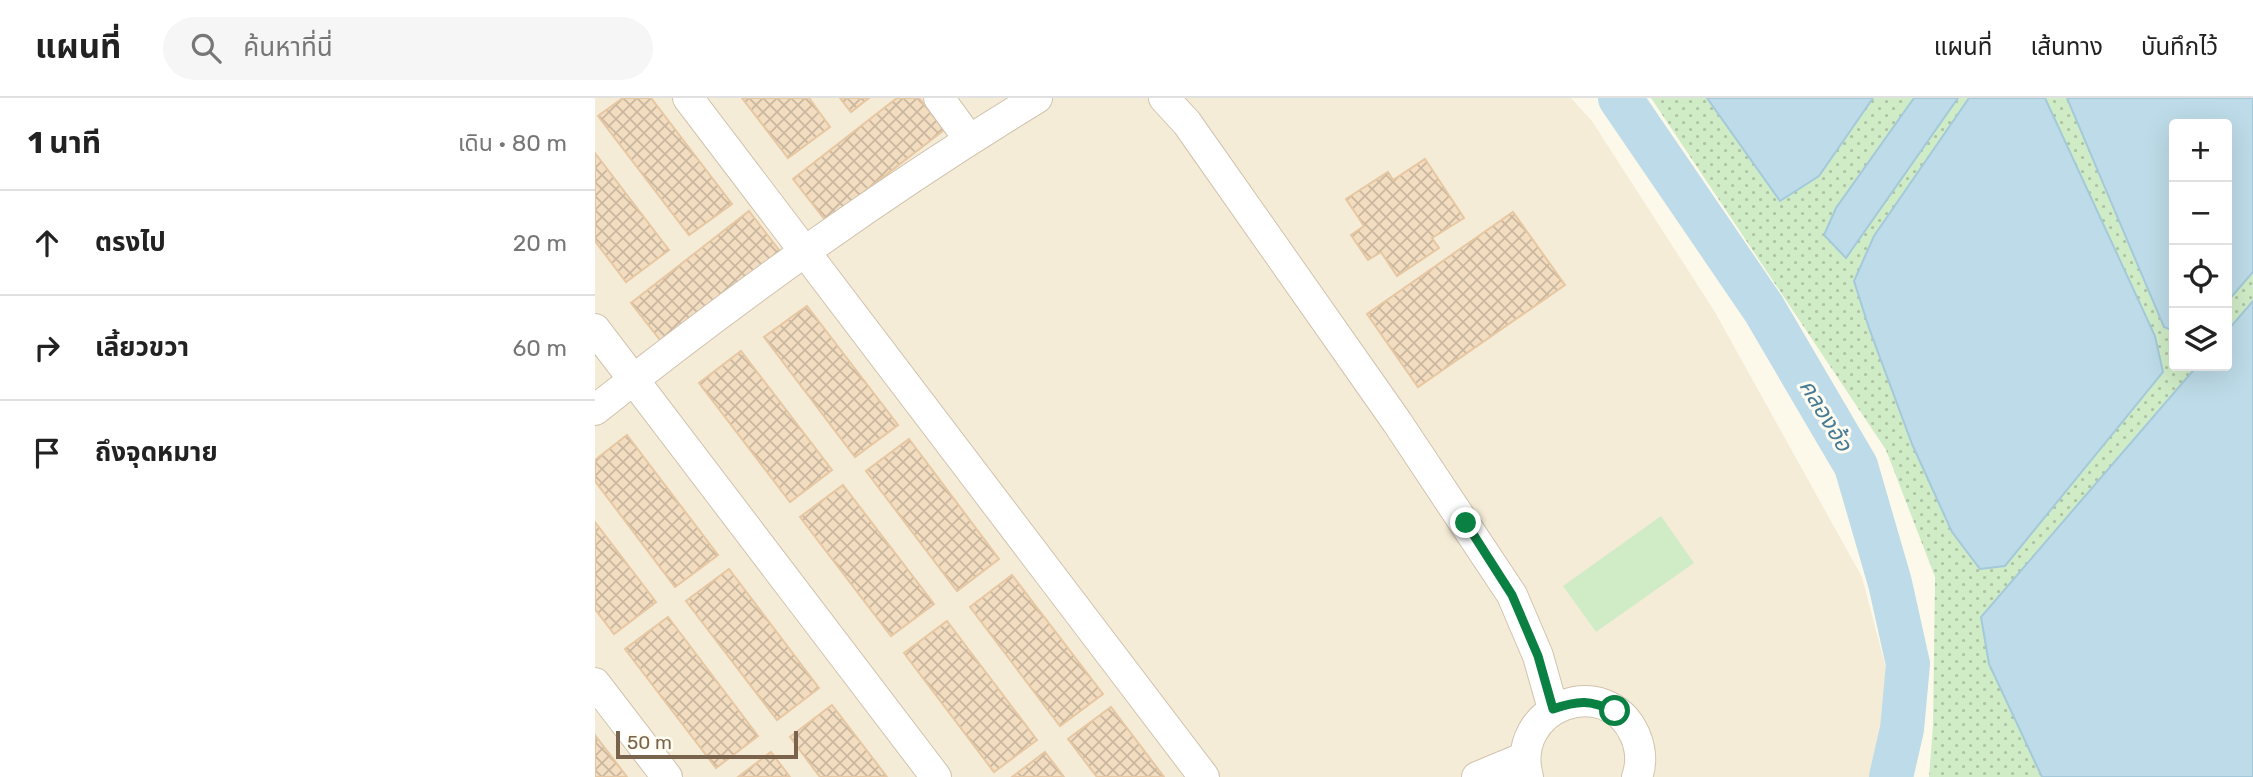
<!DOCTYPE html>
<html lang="th">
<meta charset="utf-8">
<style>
:root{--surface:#fff;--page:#f6f6f6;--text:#222;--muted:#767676;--line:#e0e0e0}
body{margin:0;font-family:Rubik,"Noto Sans Thai",sans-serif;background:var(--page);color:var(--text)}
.controls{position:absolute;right:21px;top:21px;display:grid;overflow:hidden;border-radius:7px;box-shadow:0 7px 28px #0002}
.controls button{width:63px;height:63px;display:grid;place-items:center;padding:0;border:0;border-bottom:2px solid var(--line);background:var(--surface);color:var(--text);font:35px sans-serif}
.scale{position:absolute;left:21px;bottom:18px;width:182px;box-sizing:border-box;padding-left:7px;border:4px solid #7a634c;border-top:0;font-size:19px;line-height:24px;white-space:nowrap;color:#7a634c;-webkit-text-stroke:5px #fffcf1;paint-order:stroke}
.stop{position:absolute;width:21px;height:21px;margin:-16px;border:5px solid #0b8043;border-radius:50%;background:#fff}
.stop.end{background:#0b8043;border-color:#fff;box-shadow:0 2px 7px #0008}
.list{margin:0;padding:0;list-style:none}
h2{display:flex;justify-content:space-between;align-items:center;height:91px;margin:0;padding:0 28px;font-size:30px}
h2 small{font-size:23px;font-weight:400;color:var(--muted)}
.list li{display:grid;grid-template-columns:46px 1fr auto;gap:21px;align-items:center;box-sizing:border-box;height:105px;padding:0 28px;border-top:2px solid var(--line)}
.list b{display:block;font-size:26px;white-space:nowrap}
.list em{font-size:23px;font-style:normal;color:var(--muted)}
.icon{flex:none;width:38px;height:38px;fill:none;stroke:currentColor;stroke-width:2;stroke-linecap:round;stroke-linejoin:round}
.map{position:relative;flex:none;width:1658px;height:679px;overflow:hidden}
header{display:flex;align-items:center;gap:42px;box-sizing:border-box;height:98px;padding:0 35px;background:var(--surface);border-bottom:2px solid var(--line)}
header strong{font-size:33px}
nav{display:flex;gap:38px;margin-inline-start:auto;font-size:24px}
.search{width:490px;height:63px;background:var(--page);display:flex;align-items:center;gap:18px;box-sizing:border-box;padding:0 24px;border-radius:38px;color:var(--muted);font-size:26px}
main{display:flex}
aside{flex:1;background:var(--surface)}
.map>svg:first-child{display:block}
.residential{fill:#f5ecd8}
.grass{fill:url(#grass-dots)}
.green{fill:#d0ecc7}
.water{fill:#bddbe8;stroke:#a3c9da;stroke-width:2}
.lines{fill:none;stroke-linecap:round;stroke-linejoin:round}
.river{stroke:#bddbe8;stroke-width:44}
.building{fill:url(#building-cross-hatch);stroke:#e7c7a1;stroke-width:2}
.minor-casing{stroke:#d1c3ae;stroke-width:32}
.minor{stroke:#fff;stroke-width:30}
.route{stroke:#0b8043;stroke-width:9}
.labels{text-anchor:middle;stroke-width:6;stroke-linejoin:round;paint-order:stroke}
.water-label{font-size:23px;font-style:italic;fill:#477b94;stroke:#fffcf1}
</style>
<header>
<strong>แผนที่</strong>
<div class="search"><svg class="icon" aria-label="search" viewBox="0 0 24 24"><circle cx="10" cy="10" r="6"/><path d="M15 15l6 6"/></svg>ค้นหาที่นี่</div>
<nav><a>แผนที่</a><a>เส้นทาง</a><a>บันทึกไว้</a></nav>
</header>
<main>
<aside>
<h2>1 นาที<small>เดิน · 80 m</small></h2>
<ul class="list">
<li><svg class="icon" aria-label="ahead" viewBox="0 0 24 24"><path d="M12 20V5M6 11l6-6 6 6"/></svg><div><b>ตรงไป</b></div><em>20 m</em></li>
<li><svg class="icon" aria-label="right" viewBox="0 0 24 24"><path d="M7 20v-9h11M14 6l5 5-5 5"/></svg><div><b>เลี้ยวขวา</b></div><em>60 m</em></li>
<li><svg class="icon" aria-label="arrive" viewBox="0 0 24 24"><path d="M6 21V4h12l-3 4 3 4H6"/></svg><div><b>ถึงจุดหมาย</b></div></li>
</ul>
</aside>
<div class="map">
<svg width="1658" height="679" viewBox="0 0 1658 679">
<defs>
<pattern id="grass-dots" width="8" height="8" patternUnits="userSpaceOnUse" patternTransform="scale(1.75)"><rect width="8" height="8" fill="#d0ecc7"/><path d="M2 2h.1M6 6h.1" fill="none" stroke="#aec3a4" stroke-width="1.8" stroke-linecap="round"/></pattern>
<pattern id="building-cross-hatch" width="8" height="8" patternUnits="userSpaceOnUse" patternTransform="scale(1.75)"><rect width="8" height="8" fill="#f3ddc1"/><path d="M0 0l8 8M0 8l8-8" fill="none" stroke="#cab79f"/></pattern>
</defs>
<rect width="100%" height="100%" fill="#fdf9ea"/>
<polygon class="residential" points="0,0 976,0 997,23 1120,214 1267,479 1307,631 1295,679 0,679"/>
<g class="grass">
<path d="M1056,0H1112L1185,103L1224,77L1278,0H1319L1241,110L1229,136L1251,160L1363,0H1374L1279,138L1259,183C1286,269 1320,351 1357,434L1568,274L1560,238L1450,0H1472L1569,229L1579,233V268H1602L1386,519L1394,566L1447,679H1334L1338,627L1340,479L1291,352Z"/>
<polygon points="1658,174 1658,203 1632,233 1632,204"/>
</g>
<polygon class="green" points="1066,418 1099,465 1001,534 968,488"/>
<g class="water">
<polygon points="1112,0 1278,0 1224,78 1185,103"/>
<polygon points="1319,0 1363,0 1251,160 1229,137 1241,110"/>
<polygon points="1374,0 1450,0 1560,238 1568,274 1410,468 1385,471 1357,434 1317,346 1274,230 1259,183 1279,138"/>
<polygon points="1472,0 1658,0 1658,174 1632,204 1632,26 1579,26 1579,233 1569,229"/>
<polygon points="1658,203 1658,679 1447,679 1394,566 1386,519 1602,268 1632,268 1632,233"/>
</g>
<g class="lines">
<polyline class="river" points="1025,0 1169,211 1261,368 1295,485 1313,566 1307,631 1296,679"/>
</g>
<g class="building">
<polygon points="28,0 56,0 137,106 94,137 3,18"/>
<polygon points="147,0 214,0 235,29 193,60"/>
<polygon points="245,0 274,0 256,14"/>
<polygon points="302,0 324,0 349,32 231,123 198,81"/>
<polygon points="0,55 74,152 31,184 0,143"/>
<polygon points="830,61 869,120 837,140 844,150 802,178 786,154 773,162 756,137 769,128 751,101 793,74 798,82"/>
<polygon points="154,113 187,156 69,247 36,205"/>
<polygon points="918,114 970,187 823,289 772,216"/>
<polygon points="212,208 303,327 260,359 169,239"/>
<polygon points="146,253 237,372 195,404 104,285"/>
<polygon points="32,337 123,457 80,489 0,383 0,362"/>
<polygon points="314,341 404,461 362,493 271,373"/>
<polygon points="248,387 339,506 296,538 205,419"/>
<polygon points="0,424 61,504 19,536 0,511"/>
<polygon points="134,471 224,590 182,622 91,503"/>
<polygon points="417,477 508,596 465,628 375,509"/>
<polygon points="73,519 163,638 121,670 30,551"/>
<polygon points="352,523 442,642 399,674 309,555"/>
<polygon points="237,607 292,679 225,679 195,639"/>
<polygon points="516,609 569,679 502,679 473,641"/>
<polygon points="0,637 32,679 0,679"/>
<polygon points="176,654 195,679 143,679"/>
<polygon points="450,654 469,679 417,679"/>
</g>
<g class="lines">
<g class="minor-casing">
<g id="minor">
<polyline points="93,0 609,679"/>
<polyline points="344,0 374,41"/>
<polyline points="569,0 592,25 802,324 917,497 943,558 958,611"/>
<polyline points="0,231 341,679"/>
<path d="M0,312C141,200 289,93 442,0"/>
<polyline points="0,585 72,679"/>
<polyline points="882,679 930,659"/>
<path d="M933,679C914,609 1011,572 1040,637C1046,651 1047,665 1042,679"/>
</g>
</g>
<use href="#minor" class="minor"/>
</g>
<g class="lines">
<path class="route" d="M871,425L917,497L943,558L958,611C984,602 995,602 1020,613"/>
</g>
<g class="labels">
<g class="water-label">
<text transform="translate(1231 317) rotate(59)" y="8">คลองอ้อ</text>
</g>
</g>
</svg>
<div class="controls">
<button>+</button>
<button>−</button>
<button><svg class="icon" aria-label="locate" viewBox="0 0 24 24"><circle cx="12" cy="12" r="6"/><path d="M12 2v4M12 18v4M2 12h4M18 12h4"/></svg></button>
<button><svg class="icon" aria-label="layers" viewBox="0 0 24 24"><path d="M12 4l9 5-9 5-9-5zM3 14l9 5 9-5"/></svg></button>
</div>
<div class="scale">50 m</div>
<div class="stop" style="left:1020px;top:613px"></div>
<div class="stop end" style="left:871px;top:425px"></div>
</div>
</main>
